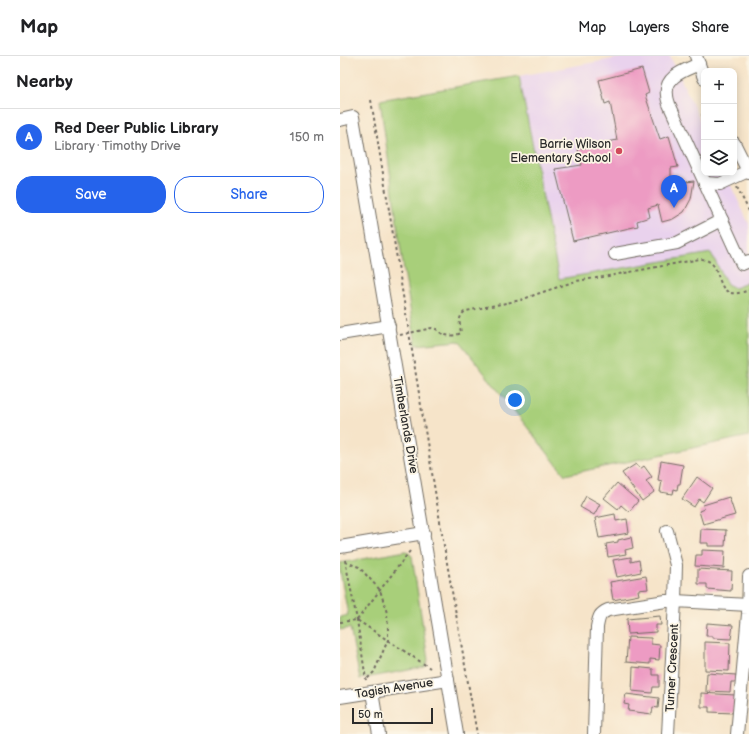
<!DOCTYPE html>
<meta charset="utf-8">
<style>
:root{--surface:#fff;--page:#f6f6f6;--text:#202124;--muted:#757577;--line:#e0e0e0;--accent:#2563eb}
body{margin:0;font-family:"Balsamiq Sans",sans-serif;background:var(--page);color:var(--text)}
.controls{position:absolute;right:12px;top:12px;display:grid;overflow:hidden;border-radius:8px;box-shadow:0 2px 10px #0003}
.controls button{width:36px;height:36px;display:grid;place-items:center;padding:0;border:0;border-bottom:1px solid var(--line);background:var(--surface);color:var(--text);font:20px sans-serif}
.scale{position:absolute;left:12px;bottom:10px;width:81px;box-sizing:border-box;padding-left:4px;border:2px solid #2b2b2b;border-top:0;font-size:11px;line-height:14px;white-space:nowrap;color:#2b2b2b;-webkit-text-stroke:3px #fcf5e5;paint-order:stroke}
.you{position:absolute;left:175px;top:344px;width:14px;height:14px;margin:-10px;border:3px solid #fff;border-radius:50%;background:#1a73e8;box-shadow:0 0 0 6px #1a73e833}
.badge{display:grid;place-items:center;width:26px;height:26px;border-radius:50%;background:var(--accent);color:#fff;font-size:13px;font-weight:700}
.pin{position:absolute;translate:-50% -33px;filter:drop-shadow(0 1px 2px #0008)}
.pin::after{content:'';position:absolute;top:21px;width:14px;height:12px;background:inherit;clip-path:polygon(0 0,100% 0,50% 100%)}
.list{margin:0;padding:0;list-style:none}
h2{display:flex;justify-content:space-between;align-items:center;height:52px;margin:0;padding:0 16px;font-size:17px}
h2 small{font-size:13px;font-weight:400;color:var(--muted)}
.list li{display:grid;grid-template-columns:26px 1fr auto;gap:12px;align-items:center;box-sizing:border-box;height:56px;padding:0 16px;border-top:1px solid var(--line)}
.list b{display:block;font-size:15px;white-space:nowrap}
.list p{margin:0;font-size:13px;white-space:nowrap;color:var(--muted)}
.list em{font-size:13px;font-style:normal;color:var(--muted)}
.actions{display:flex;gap:8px;padding:12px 16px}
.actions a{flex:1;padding:9px 0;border:1px solid var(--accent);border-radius:16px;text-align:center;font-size:14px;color:var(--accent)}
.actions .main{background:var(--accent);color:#fff}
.icon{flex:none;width:22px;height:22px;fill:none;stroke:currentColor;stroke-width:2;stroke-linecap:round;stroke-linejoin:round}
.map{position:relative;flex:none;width:409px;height:678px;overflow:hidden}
header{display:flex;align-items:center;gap:24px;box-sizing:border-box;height:56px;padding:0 20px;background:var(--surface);border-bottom:1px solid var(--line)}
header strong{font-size:19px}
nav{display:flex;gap:22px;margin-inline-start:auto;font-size:14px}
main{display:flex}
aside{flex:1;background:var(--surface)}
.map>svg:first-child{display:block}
.built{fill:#e9d2ed}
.green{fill:#a8cf7a;stroke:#6a7d52}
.building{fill:#ed9bc3}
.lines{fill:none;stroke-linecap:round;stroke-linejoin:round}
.minor-casing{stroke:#726c62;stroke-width:14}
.path{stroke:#726c62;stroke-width:2;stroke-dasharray:3 3;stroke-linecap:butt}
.minor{stroke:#fff;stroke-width:12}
.poi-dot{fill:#d1495b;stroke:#fcf5e5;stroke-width:1.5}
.labels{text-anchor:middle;stroke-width:3.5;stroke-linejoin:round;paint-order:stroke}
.poi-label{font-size:12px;fill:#2b2b2b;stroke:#fcf5e5;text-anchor:end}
.street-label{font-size:12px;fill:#2b2b2b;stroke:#fcf5e5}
</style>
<header>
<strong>Map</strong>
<nav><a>Map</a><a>Layers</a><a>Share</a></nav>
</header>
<main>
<aside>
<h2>Nearby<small></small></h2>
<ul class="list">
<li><span class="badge">A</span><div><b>Red Deer Public Library</b><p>Library · Timothy Drive</p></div><em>150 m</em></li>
</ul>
<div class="actions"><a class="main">Save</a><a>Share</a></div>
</aside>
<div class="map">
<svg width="409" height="678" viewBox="0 0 409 678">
<rect width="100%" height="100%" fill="#fcf5e5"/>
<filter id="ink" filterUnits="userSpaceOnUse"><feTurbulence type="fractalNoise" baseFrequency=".025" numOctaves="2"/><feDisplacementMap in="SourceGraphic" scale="8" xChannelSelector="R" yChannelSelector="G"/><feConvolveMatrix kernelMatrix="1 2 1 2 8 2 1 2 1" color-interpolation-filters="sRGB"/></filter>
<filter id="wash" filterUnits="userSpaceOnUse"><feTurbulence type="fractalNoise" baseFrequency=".012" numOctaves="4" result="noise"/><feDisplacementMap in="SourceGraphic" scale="16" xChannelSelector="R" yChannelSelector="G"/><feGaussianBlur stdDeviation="0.9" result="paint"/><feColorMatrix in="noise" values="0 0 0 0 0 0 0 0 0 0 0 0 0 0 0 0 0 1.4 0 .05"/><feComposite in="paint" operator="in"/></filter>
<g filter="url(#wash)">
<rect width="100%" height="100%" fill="#f6e4c9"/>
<polygon class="built" points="289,0 330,0 364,73 364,117 385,117 409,168 409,226 395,232 387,228 371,198 218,223 179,20"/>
<g class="green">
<polygon points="179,20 219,223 371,197 387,228 395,232 409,226 409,380 225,419 119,285 76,289 62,202 40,44"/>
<polygon points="66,495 72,500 88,604 85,611 20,623 10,572 0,574 0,561 8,559 0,514 0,507"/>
</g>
<g id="blocks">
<g class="building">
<polygon points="302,13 309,37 305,39 320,83 329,80 338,111 331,112 331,125 345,126 354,125 351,143 344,156 333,163 322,166 318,149 308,152 310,161 297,165 298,170 233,185 215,113 242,109 238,93 277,84 270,46 265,48 259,24"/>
<polygon points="321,405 343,409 340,428 338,428 337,434 334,433 333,438 320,436 322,425 318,424"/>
<polygon points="296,408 300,413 304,410 312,421 306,425 314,436 302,445 282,417"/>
<polygon points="357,421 372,432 363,446 359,443 354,451 342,443"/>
<polygon points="277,427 298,445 289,456 281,449 278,453 264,442"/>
<polygon points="246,440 260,448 254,459 240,451"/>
<polygon points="389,441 395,459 363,468 359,455 364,453 363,449"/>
<polygon points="275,458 276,465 287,463 289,477 259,482 255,462"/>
<polygon points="361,473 386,474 385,490 368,490 368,487 360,487"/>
<polygon points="291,481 293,492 285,494 286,498 268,501 266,488 278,486 278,484"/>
<polygon points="362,494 385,495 384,512 355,510 356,499 362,499"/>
<polygon points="291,501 291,506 299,504 301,516 277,521 273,504"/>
<polygon points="358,513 392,515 391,535 367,533 367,528 358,528"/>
<polygon points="306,520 308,533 298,534 299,539 273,544 270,526"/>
<polygon points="320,560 321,569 316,569 316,576 288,578 287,563"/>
<polygon points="367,567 393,569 391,583 373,582 373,580 366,580"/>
<polygon points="288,581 311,582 311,588 320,589 319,604 310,603 310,608 286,606"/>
<polygon points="365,586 390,587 389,615 365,614"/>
<polygon points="293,611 313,613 313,619 319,619 319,631 313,631 312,637 292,635"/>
<polygon points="367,617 396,619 396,626 391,626 390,636 366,635"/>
<polygon points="361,637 395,639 394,657 369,656 369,651 361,651"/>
<polygon points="286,638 319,642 318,652 313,651 312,658 288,655 289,649 284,648"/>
</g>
</g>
</g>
<g filter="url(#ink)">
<use href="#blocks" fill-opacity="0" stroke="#726c62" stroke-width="1"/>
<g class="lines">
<g class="minor-casing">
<g id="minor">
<polyline points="356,0 364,22"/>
<path d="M359,8C346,14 324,20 327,39C327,42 328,45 329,48L402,208L409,205"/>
<polyline points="0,64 13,61 117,678"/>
<polyline points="394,87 409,117"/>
<polyline points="365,127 380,128 408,115"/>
<polyline points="275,198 337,187 382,164"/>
<polyline points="0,278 49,270"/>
<polyline points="0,491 84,477"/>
<polyline points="32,636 39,678"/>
<polyline points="0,641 108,624"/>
<path d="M254,678L257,571C259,561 259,558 268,554L326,545H335L336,509L327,475"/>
<polyline points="328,678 335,545 409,549"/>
<polyline points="397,678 408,558 409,520"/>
</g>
</g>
<g class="path">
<polyline points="31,44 103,484 137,678"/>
<polyline points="362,58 364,62"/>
<polyline points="397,131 409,155"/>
<path d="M60,279L92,272C97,273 98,274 101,277C107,281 115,280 121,277C120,269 117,260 126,255L181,244L197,238L236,225L263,221L360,203C389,204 368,250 409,234"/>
<polyline points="5,504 17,564 26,624"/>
<polyline points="5,506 19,511 40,534 47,557 48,573 48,584 34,616 26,624"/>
<polyline points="17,564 70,495"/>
<polyline points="0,566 17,564 90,612"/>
</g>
<use href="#minor" class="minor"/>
</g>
</g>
<circle class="poi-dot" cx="279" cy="95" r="4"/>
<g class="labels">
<g class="poi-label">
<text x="271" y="92">Barrie Wilson<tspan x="271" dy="14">Elementary School</tspan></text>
</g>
<g class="street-label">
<text transform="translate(66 369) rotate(80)" y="4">Timberlands Drive</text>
<text transform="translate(332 612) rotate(-87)" y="4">Turner Crescent</text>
<text transform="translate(54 632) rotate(-9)" y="4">Tagish Avenue</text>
</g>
</g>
</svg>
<div class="controls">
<button>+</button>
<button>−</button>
<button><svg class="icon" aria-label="layers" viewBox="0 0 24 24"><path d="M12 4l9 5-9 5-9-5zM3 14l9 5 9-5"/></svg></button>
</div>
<div class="scale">50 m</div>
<div class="you"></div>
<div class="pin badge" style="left:334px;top:152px">A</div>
</div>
</main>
